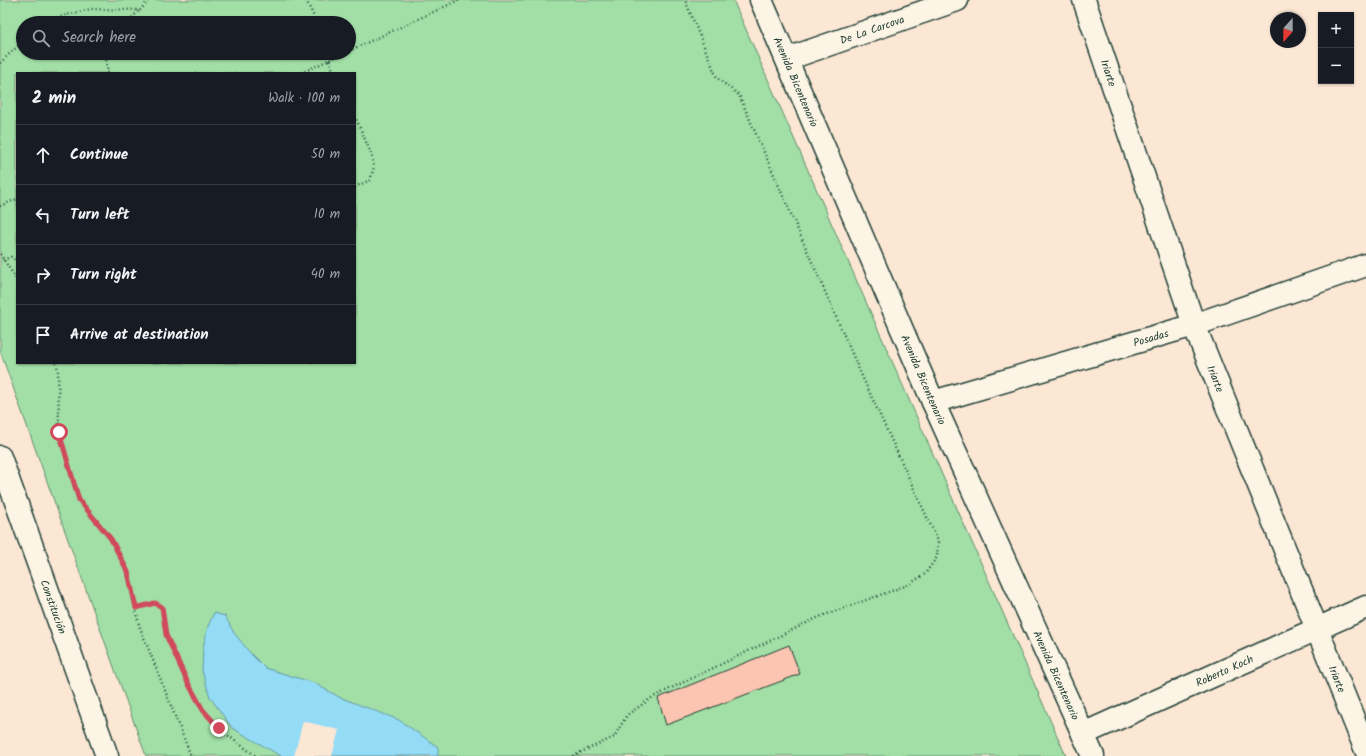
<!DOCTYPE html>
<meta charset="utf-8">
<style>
:root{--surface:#171b24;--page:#20242c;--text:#f1f3f6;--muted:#9ea1a6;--line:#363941}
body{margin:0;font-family:Kalam,sans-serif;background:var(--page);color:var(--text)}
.controls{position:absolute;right:12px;top:12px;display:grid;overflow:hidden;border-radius:0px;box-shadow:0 1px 3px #0004}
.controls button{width:36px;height:36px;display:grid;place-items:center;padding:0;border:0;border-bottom:1px solid var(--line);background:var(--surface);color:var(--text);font:20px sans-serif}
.compass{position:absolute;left:1270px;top:12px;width:36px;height:36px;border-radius:50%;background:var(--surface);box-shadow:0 1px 3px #0004;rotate:201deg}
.stop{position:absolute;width:12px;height:12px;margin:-9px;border:3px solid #d1495b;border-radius:50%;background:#fff}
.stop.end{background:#d1495b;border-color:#fff;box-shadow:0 1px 4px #0008}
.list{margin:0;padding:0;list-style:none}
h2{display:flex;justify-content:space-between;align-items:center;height:52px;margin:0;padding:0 16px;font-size:17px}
h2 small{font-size:13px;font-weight:400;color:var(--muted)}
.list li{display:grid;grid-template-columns:26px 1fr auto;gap:12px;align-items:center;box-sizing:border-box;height:60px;padding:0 16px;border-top:1px solid var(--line)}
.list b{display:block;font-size:15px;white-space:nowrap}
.list em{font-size:13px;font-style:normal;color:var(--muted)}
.icon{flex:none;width:22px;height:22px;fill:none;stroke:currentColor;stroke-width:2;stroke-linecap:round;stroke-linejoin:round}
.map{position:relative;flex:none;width:1366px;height:756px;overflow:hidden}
.search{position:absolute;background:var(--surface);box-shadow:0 1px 3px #0004;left:16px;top:16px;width:340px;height:44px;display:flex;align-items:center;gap:10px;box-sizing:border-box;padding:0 14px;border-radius:22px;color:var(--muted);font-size:15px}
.panel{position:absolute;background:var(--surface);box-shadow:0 1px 3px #0004;left:16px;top:72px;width:340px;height:292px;border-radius:0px}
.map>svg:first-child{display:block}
.green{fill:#a1dfa6;stroke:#608e6d;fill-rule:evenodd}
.water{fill:#94dbf6;stroke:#659ca8}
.pier{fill:#fce7d5}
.building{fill:#fcc5b1;stroke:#1f3d34}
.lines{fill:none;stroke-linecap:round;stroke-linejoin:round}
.street-casing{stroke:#1f3d34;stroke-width:25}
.secondary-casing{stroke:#1f3d34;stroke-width:25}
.path{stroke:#1f3d34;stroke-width:2.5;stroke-dasharray:1 3;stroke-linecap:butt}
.street{stroke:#fcf5e5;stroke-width:22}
.secondary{stroke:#fcf5e5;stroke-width:22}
.route{stroke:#d1495b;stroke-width:5}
.labels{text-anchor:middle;stroke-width:3.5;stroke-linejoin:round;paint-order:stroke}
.street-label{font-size:11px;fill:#1f3d34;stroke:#fcf5e5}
</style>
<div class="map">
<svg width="1366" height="756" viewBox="0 0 1366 756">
<rect width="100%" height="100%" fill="#fce7d5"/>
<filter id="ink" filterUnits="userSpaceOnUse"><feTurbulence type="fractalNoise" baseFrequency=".025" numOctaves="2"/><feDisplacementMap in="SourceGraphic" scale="8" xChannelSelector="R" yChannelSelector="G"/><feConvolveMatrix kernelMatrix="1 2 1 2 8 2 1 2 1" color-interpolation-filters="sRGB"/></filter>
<g filter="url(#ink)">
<path class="green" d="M0,0H733L1066,756H146L0,351ZM23,23H349V53H23ZM17,73H355V363H17Z"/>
<polygon class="water" points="214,613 225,616 234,633 251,654 265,668 314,683 339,697 399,720 438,747 438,756 281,756 232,728 210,697 202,671 203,648 208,626"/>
<polygon class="pier" points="303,721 339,730 332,756 294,756"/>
<polygon class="building" points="789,645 800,674 666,725 658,698"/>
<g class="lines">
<g class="street-casing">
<g id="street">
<path id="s1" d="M1084,0L1194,325L1366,750"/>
<path id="s2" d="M787,59L957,0"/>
<path id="s3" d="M933,402L1194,325L1366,265"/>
<path id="s4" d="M1083,734L1366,607"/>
</g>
</g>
<g class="secondary-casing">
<g id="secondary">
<path id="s5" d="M761,0L933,402L1093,756"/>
<path id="s6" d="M0,457L107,756"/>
</g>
</g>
<g class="path">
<polyline points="306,0 317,23"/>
<polyline points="42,23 44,21 90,9 140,10 149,0"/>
<polyline points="126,23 140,10"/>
<polyline points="349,51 459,0"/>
<polyline points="333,58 344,53"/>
<polyline points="329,60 334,73"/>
<polyline points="0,63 23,41"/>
<polyline points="108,73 106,59 109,53"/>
<polyline points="301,73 333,58 331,53"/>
<polyline points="355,116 372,156 374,167 370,180 355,187"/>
<polyline points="0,206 17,199"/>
<polyline points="0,254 17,280"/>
<polyline points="3,260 11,257 17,261"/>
<polyline points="56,363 58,369 59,432 72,479 79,500 111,539 128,571 139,625 191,756"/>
<polyline points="136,608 155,603 162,607 166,635 187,681 203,710 219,729 256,756"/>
<polyline points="573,756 614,737 627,715 653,697 819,617 908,585 925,574 937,557 938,541 861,374 739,95 717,78 685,0"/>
</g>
<use href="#street" class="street"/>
<use href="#secondary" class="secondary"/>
</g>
</g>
<g class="lines" filter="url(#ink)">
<polyline class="route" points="59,432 79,500 111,539 128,572 136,608 155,603 162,607 166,635 187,681 203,710 219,728"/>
</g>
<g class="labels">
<g class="street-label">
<text dy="4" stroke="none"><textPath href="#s2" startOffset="90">De La Carcova</textPath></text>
<text dy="4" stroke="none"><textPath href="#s1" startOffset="77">Iriarte</textPath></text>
<text dy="4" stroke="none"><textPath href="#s5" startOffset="89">Avenida Bicentenario</textPath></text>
<text dy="4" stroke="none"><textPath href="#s3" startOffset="227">Posadas</textPath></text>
<text dy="4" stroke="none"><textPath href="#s5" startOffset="413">Avenida Bicentenario</textPath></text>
<text dy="4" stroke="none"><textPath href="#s1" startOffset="401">Iriarte</textPath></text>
<text dy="4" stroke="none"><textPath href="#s6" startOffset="159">Constitución</textPath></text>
<text dy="4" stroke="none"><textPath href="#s4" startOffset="155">Roberto Koch</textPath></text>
<text dy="4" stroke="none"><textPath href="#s5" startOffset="737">Avenida Bicentenario</textPath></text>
<text dy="4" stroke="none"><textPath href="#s1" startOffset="725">Iriarte</textPath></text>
</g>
</g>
</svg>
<div class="controls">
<button>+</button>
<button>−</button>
</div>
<svg class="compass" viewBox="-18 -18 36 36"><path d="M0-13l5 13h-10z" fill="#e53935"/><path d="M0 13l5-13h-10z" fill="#9ea1a6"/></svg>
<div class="stop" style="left:59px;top:432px"></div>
<div class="stop end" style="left:219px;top:728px"></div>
<div class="search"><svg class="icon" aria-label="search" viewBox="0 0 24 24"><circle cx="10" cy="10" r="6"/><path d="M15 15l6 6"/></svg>Search here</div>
<section class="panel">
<h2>2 min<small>Walk · 100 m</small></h2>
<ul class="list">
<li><svg class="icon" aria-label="ahead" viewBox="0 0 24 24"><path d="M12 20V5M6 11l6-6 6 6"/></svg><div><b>Continue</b></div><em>50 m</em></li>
<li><svg class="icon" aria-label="left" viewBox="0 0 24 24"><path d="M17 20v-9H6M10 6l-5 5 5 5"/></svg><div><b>Turn left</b></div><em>10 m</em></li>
<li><svg class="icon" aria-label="right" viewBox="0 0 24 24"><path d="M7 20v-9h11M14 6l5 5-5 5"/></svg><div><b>Turn right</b></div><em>40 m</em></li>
<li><svg class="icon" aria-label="arrive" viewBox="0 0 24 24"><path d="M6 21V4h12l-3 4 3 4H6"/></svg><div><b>Arrive at destination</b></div></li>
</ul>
</section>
</div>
